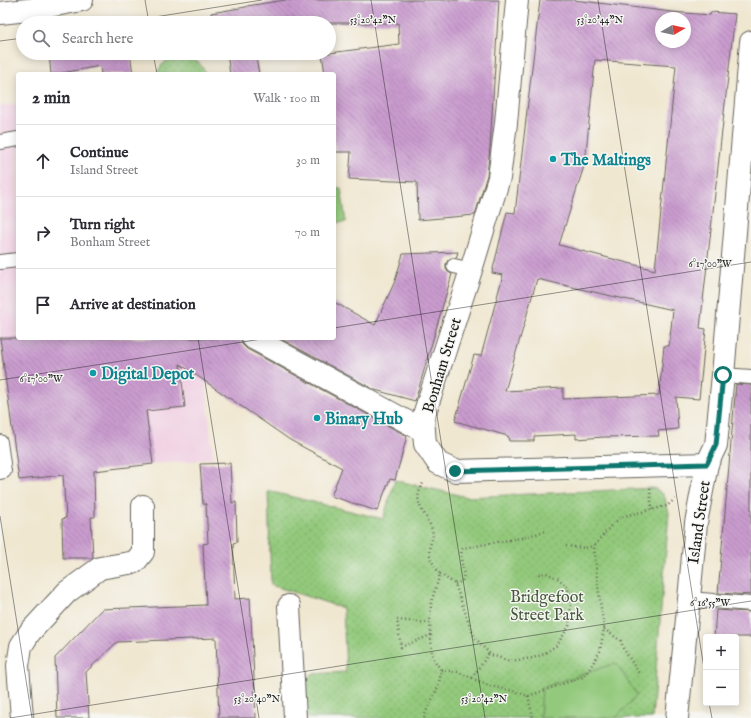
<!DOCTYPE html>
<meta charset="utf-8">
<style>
:root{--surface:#fff;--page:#f7f7f7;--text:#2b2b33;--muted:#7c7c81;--line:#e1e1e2}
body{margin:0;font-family:"IM FELL English",serif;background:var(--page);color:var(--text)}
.controls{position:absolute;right:12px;bottom:12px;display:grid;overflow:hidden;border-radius:4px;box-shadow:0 2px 10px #0003}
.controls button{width:36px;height:36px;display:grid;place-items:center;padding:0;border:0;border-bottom:1px solid var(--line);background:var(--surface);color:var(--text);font:20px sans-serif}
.compass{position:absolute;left:655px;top:12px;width:36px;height:36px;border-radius:50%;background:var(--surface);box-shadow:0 2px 10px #0003;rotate:81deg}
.stop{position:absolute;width:12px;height:12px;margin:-9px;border:3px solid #0f766e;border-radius:50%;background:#fff}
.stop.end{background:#0f766e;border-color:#fff;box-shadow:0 1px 4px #0008}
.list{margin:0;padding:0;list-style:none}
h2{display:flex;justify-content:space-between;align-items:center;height:52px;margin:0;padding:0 16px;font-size:17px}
h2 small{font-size:13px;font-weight:400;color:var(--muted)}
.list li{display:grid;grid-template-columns:26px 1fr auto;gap:12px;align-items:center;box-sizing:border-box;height:72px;padding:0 16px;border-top:1px solid var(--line)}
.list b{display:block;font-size:15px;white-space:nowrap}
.list p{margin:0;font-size:13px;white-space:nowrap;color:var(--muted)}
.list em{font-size:13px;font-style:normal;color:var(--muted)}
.icon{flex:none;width:22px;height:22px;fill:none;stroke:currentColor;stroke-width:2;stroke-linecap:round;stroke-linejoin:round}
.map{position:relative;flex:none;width:751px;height:718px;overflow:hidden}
.search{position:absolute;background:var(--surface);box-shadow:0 2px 10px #0003;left:16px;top:16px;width:320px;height:44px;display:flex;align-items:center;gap:10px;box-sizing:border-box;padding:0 14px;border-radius:22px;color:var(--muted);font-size:15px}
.panel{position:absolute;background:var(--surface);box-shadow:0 2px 10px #0003;left:16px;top:72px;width:320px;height:268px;border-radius:4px}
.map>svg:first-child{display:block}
.built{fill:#f1d0e3}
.grass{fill:url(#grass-dots);stroke:#58724c}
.garden{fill:#93c97b;stroke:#58724c}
.building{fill:url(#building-back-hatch);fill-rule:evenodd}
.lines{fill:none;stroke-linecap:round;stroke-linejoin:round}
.service-casing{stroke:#66635b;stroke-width:16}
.pedestrian-casing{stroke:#66635b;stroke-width:24}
.minor-casing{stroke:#66635b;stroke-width:24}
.tertiary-casing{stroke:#66635b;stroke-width:24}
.path{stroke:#66635b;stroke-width:2.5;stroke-dasharray:1 3;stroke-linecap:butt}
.service{stroke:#fff;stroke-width:14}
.pedestrian{stroke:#fff;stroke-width:22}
.minor{stroke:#fff;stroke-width:22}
.tertiary{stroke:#fff;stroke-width:22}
.route{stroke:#0f766e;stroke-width:5}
.ticks{fill:none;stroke:#1c1c1c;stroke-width:1;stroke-opacity:0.45}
.culture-dot{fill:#0f9aa8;stroke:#f6f6f2;stroke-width:1.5}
.labels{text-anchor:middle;stroke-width:3;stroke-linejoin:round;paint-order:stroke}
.culture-label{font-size:16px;font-weight:bold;fill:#0d838f;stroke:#f6f6f2;text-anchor:start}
.street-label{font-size:16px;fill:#1c1c1c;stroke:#f6f6f2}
.park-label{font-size:16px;fill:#46593d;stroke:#f6f6f2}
.ticks-label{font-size:10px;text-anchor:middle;fill:#1c1c1c;stroke:#f6f6f2;stroke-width:3;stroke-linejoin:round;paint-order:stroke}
</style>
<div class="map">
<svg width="751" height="718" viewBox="0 0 751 718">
<defs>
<pattern id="grass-dots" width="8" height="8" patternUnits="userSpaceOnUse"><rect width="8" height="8" fill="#93c97b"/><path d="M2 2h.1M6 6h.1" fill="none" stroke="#7eac6a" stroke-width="1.8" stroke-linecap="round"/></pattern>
<pattern id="building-back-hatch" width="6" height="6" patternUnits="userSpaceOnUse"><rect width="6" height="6" fill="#ca9ccf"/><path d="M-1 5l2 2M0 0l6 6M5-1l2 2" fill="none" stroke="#a37ea7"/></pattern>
</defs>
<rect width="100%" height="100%" fill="#f6f6f2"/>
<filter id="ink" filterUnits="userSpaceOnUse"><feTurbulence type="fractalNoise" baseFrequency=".025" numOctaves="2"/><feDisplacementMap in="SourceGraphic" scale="8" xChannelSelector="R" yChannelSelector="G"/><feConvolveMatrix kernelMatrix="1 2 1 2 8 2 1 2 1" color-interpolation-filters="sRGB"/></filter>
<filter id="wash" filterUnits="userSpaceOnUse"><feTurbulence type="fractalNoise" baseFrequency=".012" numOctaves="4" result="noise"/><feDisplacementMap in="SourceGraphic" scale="16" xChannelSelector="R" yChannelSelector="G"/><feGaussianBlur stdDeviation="0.9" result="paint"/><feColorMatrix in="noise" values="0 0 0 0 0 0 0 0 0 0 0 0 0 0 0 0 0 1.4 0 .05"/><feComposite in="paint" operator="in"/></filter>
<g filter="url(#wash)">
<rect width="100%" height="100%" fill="#f0e7d0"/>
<polygon class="built" points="18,104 18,338 203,347 208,407 213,457 193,461 153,464 19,480 0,336 0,106"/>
<g class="grass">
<path d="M180,56C193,57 201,62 206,74H157C161,63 169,58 180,56Z"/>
<polygon points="395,480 411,484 467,497 654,488 664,495 669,513 652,718 306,718 304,682 311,674 346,672 343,608 271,585 268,491 383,519"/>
</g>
<g class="garden">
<polygon points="334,188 341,188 346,222 334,223"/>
<polygon points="616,663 637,695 616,718 540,718 542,688"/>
</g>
<g id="blocks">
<g class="building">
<polygon points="285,0 499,0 490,147 487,175 475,215 418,220 417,182 349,179 351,152 336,152 334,141 334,74 325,74 322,54 399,44 398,23 212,23 211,13 246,7 247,6"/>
<path d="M540,0H574L672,12L710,15L711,12L735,14L700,328L706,329L699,399L676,397L678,429L658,431L659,436L604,437L576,439V434L534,436V441H509L508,436L455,421L474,355L481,356L503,275L492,273L507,212L515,213ZM661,18H685V42H661ZM595,60L676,66L655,270L559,245L585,163ZM537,279L673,310L669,346H664L659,395L563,399V388L505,391Z"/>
<polygon points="49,53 130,53 133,74 101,74 100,66 56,74 51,74"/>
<polygon points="227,53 255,53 259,74 230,74"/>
<polygon points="458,252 456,258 451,258 448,260 446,264 446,269 448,272 452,274 415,401 375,390 279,338 334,338 334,302 375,325 395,281 403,254"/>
<polygon points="0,338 241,338 242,344 247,349 407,436 395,480 390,479 377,511 331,496 342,468 290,440 180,364 185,407 146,411 153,464 94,471 95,517 91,517 93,558 63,558 62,519 66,518 63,475 19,480"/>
<polygon points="736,384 751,385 751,595 718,593"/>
<polygon points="230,463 232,503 236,502 237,542 233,543 235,599 250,598 256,718 219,718 216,638 117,642 86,672 89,718 57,718 55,658 102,609 206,605 203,544 208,543 206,504 203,504 200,464"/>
<polygon points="716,610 751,612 751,637 714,637"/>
</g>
</g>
</g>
<g filter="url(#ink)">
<use href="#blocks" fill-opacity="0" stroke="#66635b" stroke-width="1"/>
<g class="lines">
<g class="service-casing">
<g id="service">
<polyline points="0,142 18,139"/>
<polyline points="0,262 18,260"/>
<polyline points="454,266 471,270"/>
<polyline points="723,375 751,377"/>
<polyline points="0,442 4,471 0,472"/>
<polyline points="689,599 751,604"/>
</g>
</g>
<g class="pedestrian-casing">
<polyline id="pedestrian" points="253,338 424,431"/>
</g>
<g class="minor-casing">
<g id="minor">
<polyline points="517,0 506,123 499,178 471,270 423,418 425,444 438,463 455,471 707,464"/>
<polyline points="289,606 295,718"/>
<polyline points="22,718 18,666 21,646 30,632 67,592 100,568 135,562 143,552 143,506"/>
<polyline points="677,718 689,599 696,523 707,464 716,445 723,375 751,42"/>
</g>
</g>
<g class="tertiary-casing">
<polyline id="tertiary" points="0,13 28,10 82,0"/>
</g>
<g class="path">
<polyline points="650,489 652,510"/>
<polyline points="566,546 584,548 594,546"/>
<polyline points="440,574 455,584 471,629 475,638 491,655 510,661 533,658 544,654 557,645 569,626 571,605 568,588 559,579 546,573 539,574 538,572"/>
<path d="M455,584L462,581C467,569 457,560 463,548L521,538L546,531"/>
<polyline points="430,623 397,620 401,647 431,635"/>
<polyline points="604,629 621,641 623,648 640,675"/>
<polyline points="441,670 458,672 490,686 517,692 528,696 583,677 587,673 600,651 604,629 598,586 594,546 612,524 624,516 667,506 675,499"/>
<polyline points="472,678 489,653"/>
<polyline points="528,696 533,718"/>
<path d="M424,718L426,712L437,689L439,683L441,670L435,661L432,654L430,623L431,603L440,574C434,565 427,557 430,545C432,540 434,536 432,530C429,517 415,507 419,492C421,488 422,485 424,481"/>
</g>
<use href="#service" class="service"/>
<use href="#pedestrian" class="pedestrian"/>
<use href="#minor" class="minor"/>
<use href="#tertiary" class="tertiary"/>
</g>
</g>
<g class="lines" filter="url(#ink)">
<polyline class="route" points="455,471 707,464 716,445 723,375"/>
</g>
<path class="ticks" d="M145,0L149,23M371,0L485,718M598,0L706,681M117,23L262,0M0,41L23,38M153,53L157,74M334,328L751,262M198,338L259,718M0,380L268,338M0,516L32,718M709,703L712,718M10,718L751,601"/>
<g class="culture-dot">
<circle cx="553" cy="159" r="4"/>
<circle cx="93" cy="373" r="4"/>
<circle cx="317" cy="418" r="4"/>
</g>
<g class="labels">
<g class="culture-label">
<text x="561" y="165">The Maltings</text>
<text x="101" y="379">Digital Depot</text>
<text x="325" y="424">Binary Hub</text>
</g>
<g class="street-label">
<text transform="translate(441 365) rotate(-73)" y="6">Bonham Street</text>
<text transform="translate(698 522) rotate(-82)" y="6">Island Street</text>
</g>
<g class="park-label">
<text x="547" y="602">Bridgefoot<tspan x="547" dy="18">Street Park</tspan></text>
</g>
</g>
<g class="ticks-label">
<text x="373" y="23">53°20'42"N</text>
<text x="600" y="23">53°20'44"N</text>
<text x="710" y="267">6°17'00"W</text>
<text x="41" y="382">6°17'00"W</text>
<text x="710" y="606">6°16'55"W</text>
<text x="257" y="702">53°20'40"N</text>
<text x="484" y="702">53°20'42"N</text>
</g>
</svg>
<div class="controls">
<button>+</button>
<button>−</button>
</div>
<svg class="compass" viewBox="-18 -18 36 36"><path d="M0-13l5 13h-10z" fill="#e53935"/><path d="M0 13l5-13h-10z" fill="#7c7c81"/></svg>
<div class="stop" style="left:723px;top:375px"></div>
<div class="stop end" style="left:455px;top:471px"></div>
<div class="search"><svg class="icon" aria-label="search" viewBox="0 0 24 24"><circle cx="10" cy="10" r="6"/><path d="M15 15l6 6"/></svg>Search here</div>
<section class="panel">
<h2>2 min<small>Walk · 100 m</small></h2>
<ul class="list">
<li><svg class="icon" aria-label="ahead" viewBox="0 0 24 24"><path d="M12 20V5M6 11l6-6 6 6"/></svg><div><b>Continue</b><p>Island Street</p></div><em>30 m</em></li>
<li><svg class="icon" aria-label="right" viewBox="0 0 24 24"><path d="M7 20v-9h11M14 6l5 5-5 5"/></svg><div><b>Turn right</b><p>Bonham Street</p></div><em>70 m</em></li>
<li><svg class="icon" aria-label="arrive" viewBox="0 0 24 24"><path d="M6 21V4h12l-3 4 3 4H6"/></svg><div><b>Arrive at destination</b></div></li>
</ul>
</section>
</div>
